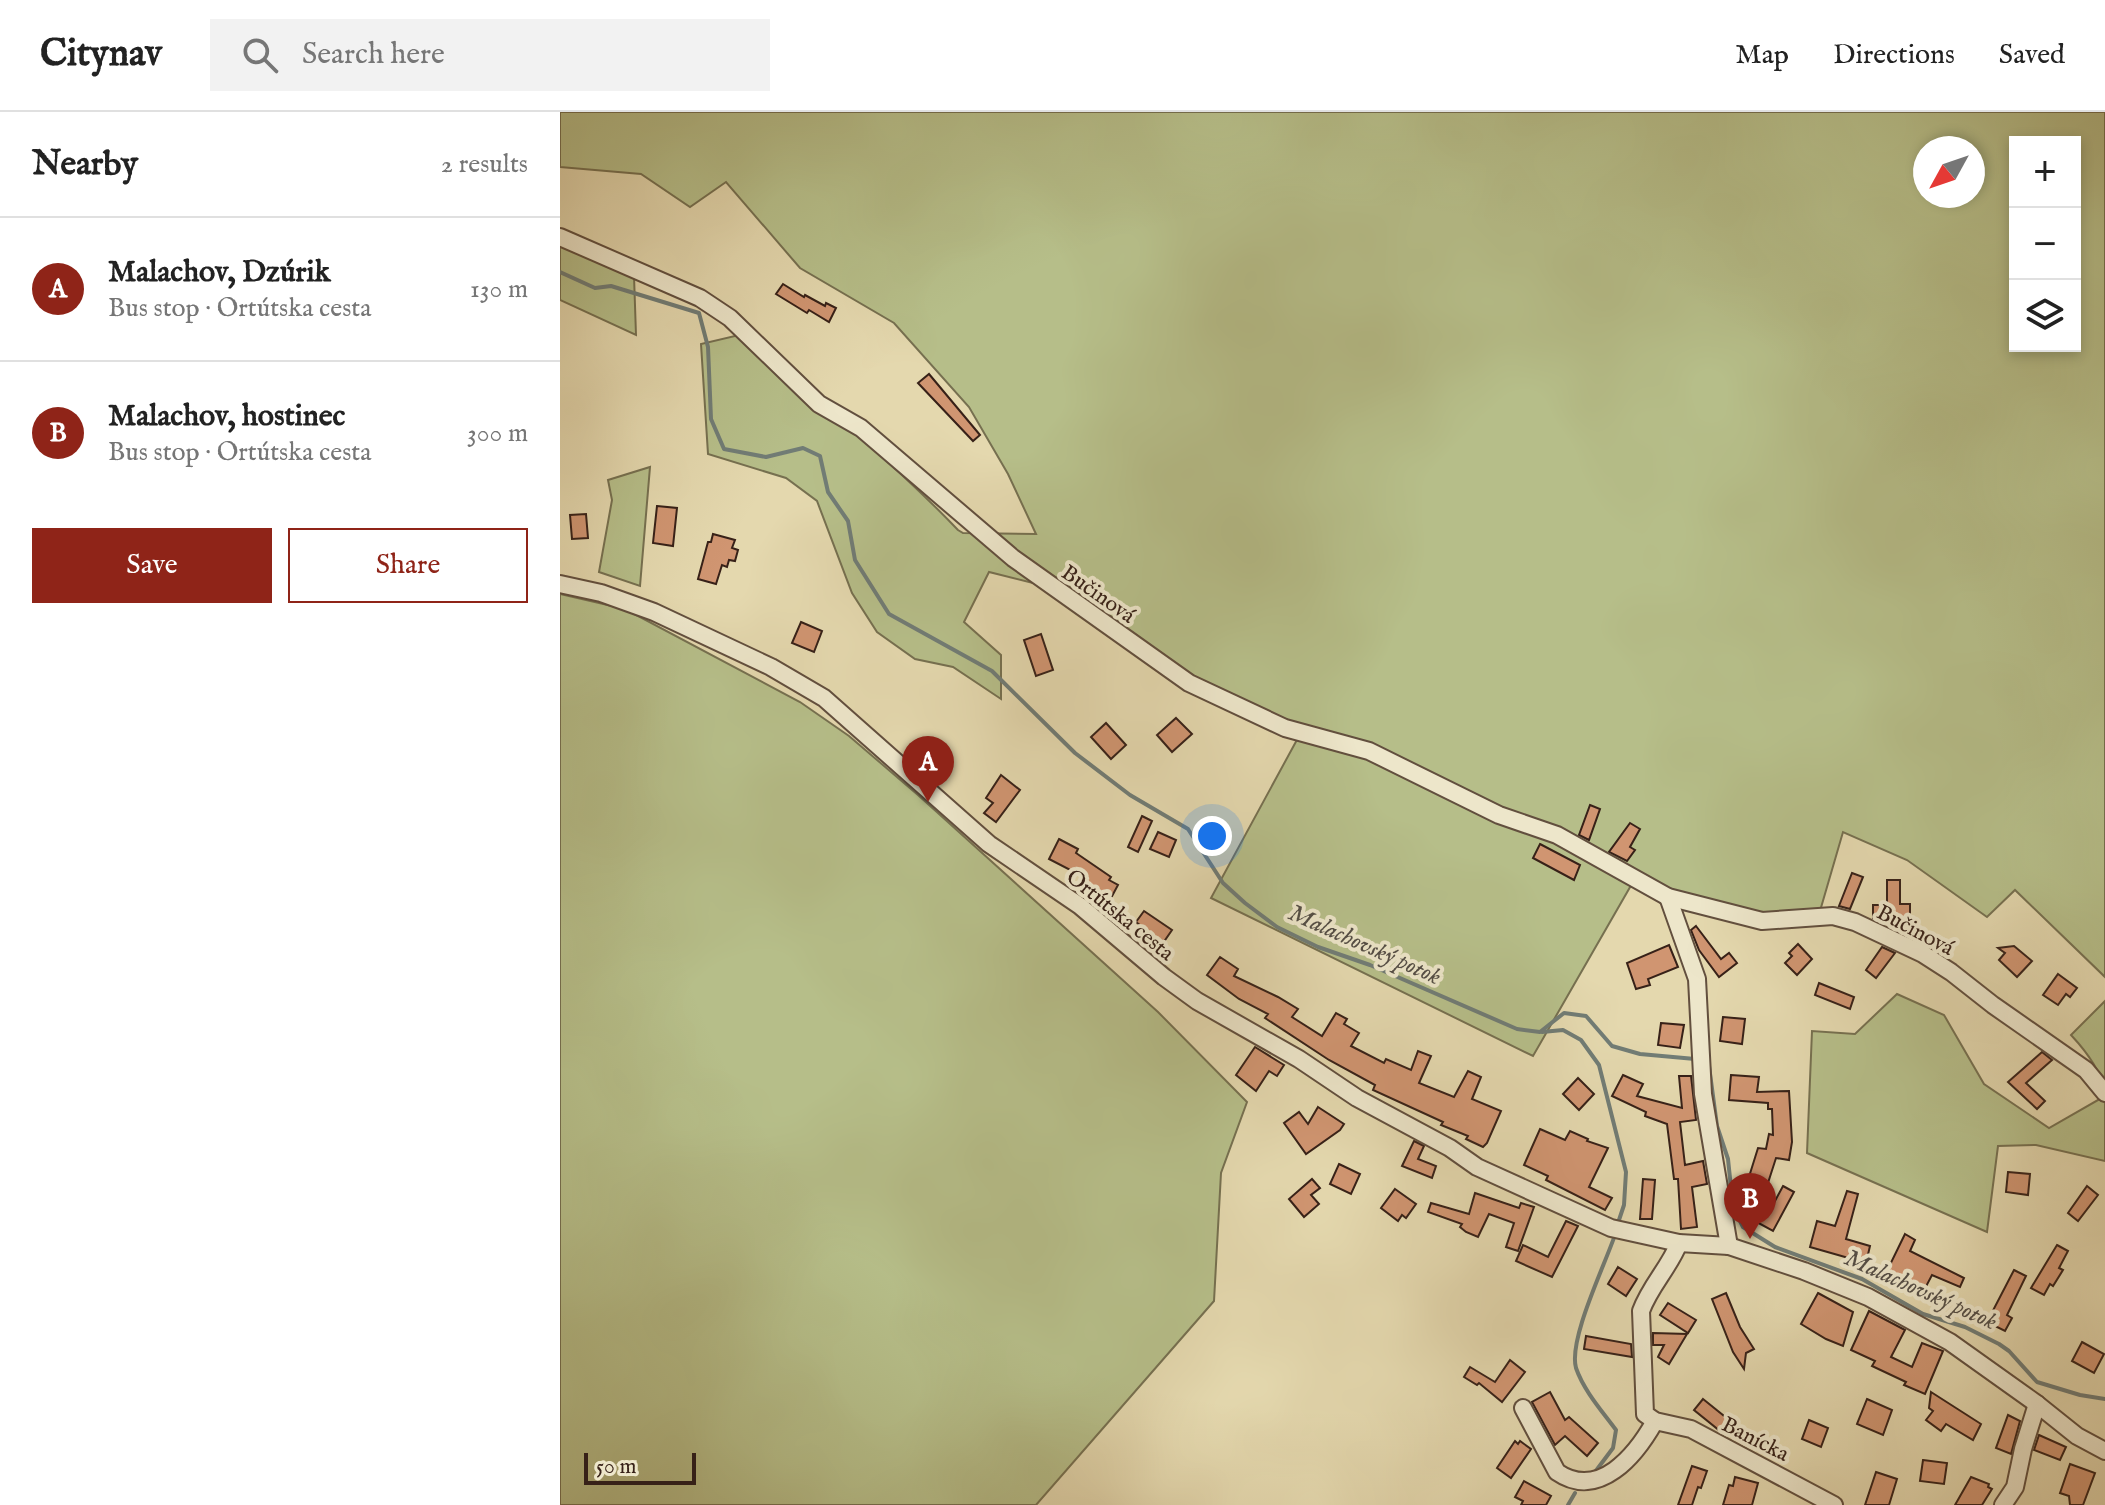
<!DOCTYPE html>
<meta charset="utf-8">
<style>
:root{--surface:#fff;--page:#f2f2f2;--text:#222;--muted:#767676;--line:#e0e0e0;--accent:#8f2418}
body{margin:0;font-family:"IM FELL English",serif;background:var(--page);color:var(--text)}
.controls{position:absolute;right:24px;top:24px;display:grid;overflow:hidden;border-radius:0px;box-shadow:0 4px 12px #0003}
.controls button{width:72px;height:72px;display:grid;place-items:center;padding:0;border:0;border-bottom:2px solid var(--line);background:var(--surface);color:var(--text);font:40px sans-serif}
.compass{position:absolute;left:1353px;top:24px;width:72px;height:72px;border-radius:50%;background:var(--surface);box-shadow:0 4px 12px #0003;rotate:230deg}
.scale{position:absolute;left:24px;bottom:20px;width:112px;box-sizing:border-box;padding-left:8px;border:4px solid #372118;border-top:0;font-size:22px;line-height:28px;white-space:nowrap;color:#372118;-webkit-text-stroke:6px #ede6ca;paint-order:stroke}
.you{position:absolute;left:652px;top:724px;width:28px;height:28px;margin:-20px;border:6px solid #fff;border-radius:50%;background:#1a73e8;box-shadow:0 0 0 12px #1a73e833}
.badge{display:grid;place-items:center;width:52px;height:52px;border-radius:50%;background:var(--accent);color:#fff;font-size:26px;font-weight:700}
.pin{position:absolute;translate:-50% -66px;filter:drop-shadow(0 2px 4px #0008)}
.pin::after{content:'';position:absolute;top:42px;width:28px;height:24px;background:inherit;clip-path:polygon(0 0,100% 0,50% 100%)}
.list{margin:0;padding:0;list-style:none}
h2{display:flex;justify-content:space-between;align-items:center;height:104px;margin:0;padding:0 32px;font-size:34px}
h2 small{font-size:26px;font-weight:400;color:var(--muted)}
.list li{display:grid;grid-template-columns:52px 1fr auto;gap:24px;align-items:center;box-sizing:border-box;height:144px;padding:0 32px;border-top:2px solid var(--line)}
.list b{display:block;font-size:30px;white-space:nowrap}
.list p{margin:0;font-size:26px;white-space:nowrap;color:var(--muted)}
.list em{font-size:26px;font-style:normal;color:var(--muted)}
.actions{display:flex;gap:16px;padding:24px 32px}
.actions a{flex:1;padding:18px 0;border:2px solid var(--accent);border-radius:0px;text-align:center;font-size:28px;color:var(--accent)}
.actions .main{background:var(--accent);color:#fff}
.icon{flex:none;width:44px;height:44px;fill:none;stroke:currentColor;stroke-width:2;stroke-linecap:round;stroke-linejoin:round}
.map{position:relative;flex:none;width:1545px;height:1393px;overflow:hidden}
header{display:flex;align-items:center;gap:48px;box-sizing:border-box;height:112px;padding:0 40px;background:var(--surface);border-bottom:2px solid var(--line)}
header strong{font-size:38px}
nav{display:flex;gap:44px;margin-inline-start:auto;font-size:28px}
.search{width:560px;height:72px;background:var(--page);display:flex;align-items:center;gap:20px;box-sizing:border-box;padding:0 28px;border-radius:0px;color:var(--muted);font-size:30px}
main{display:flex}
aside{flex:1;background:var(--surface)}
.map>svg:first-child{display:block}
.green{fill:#b6be89;stroke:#767050;stroke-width:2;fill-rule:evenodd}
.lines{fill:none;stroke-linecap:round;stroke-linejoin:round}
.stream{stroke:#717c75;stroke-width:4}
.building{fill:#d09571;stroke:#372118;stroke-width:2}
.minor-casing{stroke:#624f3e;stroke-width:20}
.minor{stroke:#ede6ca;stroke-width:16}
.labels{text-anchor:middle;stroke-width:8;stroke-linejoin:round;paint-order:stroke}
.street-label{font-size:22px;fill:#372118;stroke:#ede6ca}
.water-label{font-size:24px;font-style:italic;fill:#544e46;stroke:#ede6ca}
</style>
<header>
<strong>Citynav</strong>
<div class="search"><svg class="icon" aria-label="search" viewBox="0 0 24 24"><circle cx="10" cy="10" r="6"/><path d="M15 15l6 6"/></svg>Search here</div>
<nav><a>Map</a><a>Directions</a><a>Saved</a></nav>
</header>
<main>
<aside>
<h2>Nearby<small>2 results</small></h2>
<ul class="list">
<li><span class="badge">A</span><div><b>Malachov, Dzúrik</b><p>Bus stop · Ortútska cesta</p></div><em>130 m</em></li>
<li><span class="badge">B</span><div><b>Malachov, hostinec</b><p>Bus stop · Ortútska cesta</p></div><em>300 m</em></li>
</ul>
<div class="actions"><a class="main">Save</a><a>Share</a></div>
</aside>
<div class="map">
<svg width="1545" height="1393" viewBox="0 0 1545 1393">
<rect width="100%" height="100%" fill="#e4d8ae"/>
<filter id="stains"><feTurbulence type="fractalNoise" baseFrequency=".0025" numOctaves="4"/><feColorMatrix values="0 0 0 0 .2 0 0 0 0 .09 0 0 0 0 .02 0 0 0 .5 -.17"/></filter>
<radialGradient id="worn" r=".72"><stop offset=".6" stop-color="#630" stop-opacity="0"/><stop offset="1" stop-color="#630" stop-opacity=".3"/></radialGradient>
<g class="green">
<path d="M0,0H1545V865L1455,778L1427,805L1347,748L1283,720L1260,799L1238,811L1073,770L973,944L651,786L745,613L670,591L517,482L429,460L404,510L441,543V587L393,555L355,547L317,520L292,481L257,389L226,366L148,342L141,232L179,223C255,286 330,347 398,418L403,421L476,422L448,362L409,295L334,211L240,156L166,70L130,95L81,62L0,55ZM1455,30H1515V234H1455ZM1365,36H1413V84H1365Z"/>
<polygon points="0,132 74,164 76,223 0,188"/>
<polygon points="90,355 80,474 39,460 52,388 48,368"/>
<polygon points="0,482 65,497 240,590 289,624 358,683 598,900 687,990 661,1061 654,1189 476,1393 0,1393"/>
<polygon points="1337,882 1384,903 1424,972 1489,1016 1545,984 1545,1049 1476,1033 1438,1034 1427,1120 1247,1041 1252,919 1295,922"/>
<path d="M1545,889V982C1542,959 1526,939 1511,923Z"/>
</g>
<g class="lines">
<g class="stream">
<polyline points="0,160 35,176 51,174 139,201 148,235 151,307 164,337 206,345 243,336 260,344 268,380 288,409 295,448 329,502 432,559 515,641 570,683 628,717 663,771 685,791 717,815 758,835 810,853 957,917 980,920 1004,901 1026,904 1052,934 1080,942 1135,947"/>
<polyline points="982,920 1003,918 1021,928 1039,953 1066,1060 1064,1093 1058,1111"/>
<polyline points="1149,954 1157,1014 1168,1047 1173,1095 1183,1115 1215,1135 1302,1167 1363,1202 1405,1215 1439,1232 1449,1239 1477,1270 1520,1283 1545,1287"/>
<path d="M1035,1360L1053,1336L1056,1318C1042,1299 1024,1279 1016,1256C1008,1227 1046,1151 1056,1120"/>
<polyline points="1008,1393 1015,1381"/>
</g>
</g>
<g class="building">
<polygon points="223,172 244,185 245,183 265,194 266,191 276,196 269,210 249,198 247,201 216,182"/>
<polygon points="369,262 420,323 413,329 358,271"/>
<polygon points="97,394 117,396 113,434 93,431"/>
<polygon points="26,402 28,426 12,427 10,403"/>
<polygon points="153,422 175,428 172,436 178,438 175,449 169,448 167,455 162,453 156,472 138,467 148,430 151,430"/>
<polygon points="241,510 262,519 254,540 232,531"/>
<polygon points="481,522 493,558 476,564 464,528"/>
<polygon points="616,606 632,622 612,640 597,623"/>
<polygon points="546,611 566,633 551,647 531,625"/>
<polygon points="441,663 460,678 436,710 424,701 433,691 426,686"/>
<polygon points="1030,693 1040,697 1029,728 1019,723"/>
<polygon points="582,704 592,709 578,740 568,735"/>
<polygon points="1070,711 1080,717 1070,735 1075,738 1067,749 1049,740"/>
<polygon points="598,720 616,728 609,745 590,737"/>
<polygon points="499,727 518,737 516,741 551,765 549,768 558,773 551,786 522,767 524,765 489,747"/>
<polygon points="980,732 1020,753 1014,768 973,746"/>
<polygon points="1292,761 1303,765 1290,797 1279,794"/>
<polygon points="1327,768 1340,768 1340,792 1350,792 1350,817 1355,819 1352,825 1329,814 1330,807 1313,806 1313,793 1327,793"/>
<polygon points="584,799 612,818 603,831 576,810"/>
<polygon points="1136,814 1161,847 1169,841 1177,851 1159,865 1139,838 1131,818"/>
<polygon points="1238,832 1252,847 1237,863 1225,851 1232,844 1229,841"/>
<polygon points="1109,833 1118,855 1088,867 1090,873 1076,877 1067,851"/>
<polygon points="1454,834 1472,849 1457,865 1439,848 1445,841 1438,836"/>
<polygon points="1322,835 1335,841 1316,866 1306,858"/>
<polygon points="660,845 678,857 674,864 718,885 738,897 732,905 762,924 776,901 787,907 784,912 799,921 791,934 824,951 826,947 851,958 858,939 871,944 859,971 894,985 908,959 921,965 912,987 941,999 927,1031 923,1035 906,1027 908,1024 881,1013 883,1010 813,978 815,973 769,948 705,906 708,902 679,887 647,863"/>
<polygon points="1498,862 1517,876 1510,885 1506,882 1498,893 1483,883"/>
<polygon points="1259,871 1294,885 1290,897 1255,883"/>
<polygon points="1163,905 1185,907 1182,932 1160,929"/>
<polygon points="1101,911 1124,913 1120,936 1098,933"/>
<polygon points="695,935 724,953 717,964 709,959 696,979 676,963"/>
<polygon points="1482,940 1492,948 1466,971 1485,989 1477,997 1448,970"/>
<polygon points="1063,963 1083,972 1077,984 1122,996 1119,964 1131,964 1136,1008 1120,1010 1125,1053 1143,1049 1147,1072 1132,1075 1137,1115 1121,1117 1118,1067 1114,1067 1107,1012 1085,1004 1086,1000 1052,984"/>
<polygon points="1171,963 1199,965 1197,980 1229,979 1232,1030 1229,1048 1216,1046 1207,1074 1188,1068 1198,1036 1206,1037 1209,1022 1213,1023 1212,997 1208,997 1208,991 1169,988"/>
<polygon points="1018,966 1034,982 1019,998 1003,982"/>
<polygon points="758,995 784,1012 780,1018 746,1042 724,1011 739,1000 748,1012"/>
<polygon points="980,1017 1005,1028 1010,1019 1028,1027 1027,1029 1048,1036 1029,1075 1052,1086 1045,1098 986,1068 988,1064 964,1053"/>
<polygon points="854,1029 864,1034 858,1047 876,1054 872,1066 842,1054"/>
<polygon points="779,1052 800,1062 791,1082 770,1072"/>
<polygon points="1448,1060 1470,1062 1468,1083 1446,1080"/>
<polygon points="752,1067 760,1076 751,1083 759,1092 744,1105 729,1087"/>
<polygon points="1083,1067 1095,1068 1092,1107 1080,1107"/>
<polygon points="1223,1074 1234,1080 1213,1119 1193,1108 1199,1097 1208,1102"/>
<polygon points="1527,1074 1538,1083 1518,1109 1508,1101"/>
<polygon points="835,1077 856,1092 846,1106 842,1103 838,1109 821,1096"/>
<polygon points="1287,1079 1298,1082 1286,1127 1310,1134 1306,1151 1250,1135 1257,1109 1275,1114"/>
<polygon points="915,1081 959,1096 961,1091 974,1095 958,1139 946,1135 954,1111 929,1102 918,1125 906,1120 900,1115 902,1112 868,1100 871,1091 909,1102"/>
<polygon points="1006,1109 1018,1114 992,1165 956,1149 963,1133 988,1145"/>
<polygon points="1345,1122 1355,1128 1350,1139 1404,1166 1400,1175 1372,1163 1361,1184 1324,1165"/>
<polygon points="1497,1133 1508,1139 1499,1156 1503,1158 1493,1174 1490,1172 1484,1183 1471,1176"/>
<polygon points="1058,1155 1077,1167 1066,1184 1048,1172"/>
<polygon points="1454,1158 1466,1164 1447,1203 1452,1206 1445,1219 1427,1210"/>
<polygon points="1166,1181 1180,1215 1194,1237 1186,1241 1184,1257 1173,1240 1152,1187"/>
<polygon points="1258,1181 1293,1200 1283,1234 1266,1227 1241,1212"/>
<polygon points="1108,1191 1136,1208 1128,1221 1100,1203"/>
<polygon points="1309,1199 1345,1218 1331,1245 1352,1255 1362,1231 1383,1239 1365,1282 1344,1273 1346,1270 1312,1254 1315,1249 1291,1238"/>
<polygon points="1093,1221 1127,1222 1109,1252 1098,1245 1104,1233 1093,1233"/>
<polygon points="1026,1224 1071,1232 1072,1245 1024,1237"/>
<polygon points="1522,1230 1544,1242 1534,1261 1512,1249"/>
<polygon points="950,1248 965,1260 942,1290 919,1271 917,1273 904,1265 910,1255 935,1270"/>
<polygon points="990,1280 1005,1308 1009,1305 1038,1331 1027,1344 1005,1324 995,1333 972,1290"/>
<polygon points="1371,1280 1421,1312 1413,1328 1386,1312 1381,1319 1366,1308 1373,1299 1369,1296"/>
<polygon points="1143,1287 1169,1308 1160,1319 1134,1298"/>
<polygon points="1307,1287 1332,1298 1323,1323 1297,1312"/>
<polygon points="1448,1303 1460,1309 1451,1342 1436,1336"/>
<polygon points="1249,1308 1268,1316 1261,1335 1242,1327"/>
<polygon points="1479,1323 1506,1335 1500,1348 1474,1338"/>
<polygon points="955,1329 958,1332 960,1329 971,1337 951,1366 937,1356"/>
<polygon points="1363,1348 1387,1351 1384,1372 1360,1369"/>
<polygon points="1510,1352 1535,1361 1523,1393 1510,1393 1509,1384 1500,1381"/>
<polygon points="1132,1354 1147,1359 1141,1376 1138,1375 1132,1393 1118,1393"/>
<polygon points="1316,1360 1337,1367 1329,1393 1305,1393"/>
<polygon points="1175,1365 1198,1371 1192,1393 1163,1393 1169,1373 1173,1374"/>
<polygon points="1411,1365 1429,1372 1428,1375 1432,1377 1422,1393 1395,1393"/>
<polygon points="964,1369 991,1384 986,1393 961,1393 963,1389 955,1385"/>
</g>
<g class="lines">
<g class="minor-casing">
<g id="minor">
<polyline points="0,125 140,186 170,206 259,292 301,316 453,446 629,571 725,616 809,639 939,703 997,723 1108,785 1202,809 1273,804 1295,810 1363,842 1391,860 1433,893 1526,958 1545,981"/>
<polyline points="0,472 41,481 94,500 211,555 264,586 429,732 520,794 604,865 637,889 739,947 797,986 890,1036 917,1055 1051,1116 1119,1131 1169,1134 1244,1159 1308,1185 1390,1230 1477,1292 1517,1324 1545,1339"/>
<polyline points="1108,785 1137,867 1143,982 1169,1134"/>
<path d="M1119,1131C1109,1156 1090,1174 1081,1199L1085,1302L1095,1309L1131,1317L1274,1393"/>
<path d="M963,1296L997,1360C1039,1389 1076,1343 1095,1309"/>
<polyline points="1443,1393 1455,1375 1463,1337 1477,1292"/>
</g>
</g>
<use href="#minor" class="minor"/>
</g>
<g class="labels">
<g class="street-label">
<text transform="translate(539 481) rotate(35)" y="8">Bučinová</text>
<text transform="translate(561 802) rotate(39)" y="8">Ortútska cesta</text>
<text transform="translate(1356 817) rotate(28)" y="8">Bučinová</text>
<text transform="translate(1196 1326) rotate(27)" y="8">Banícka</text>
</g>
<g class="water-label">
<text transform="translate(805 832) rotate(24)" y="8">Malachovský potok</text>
<text transform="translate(1361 1177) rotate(24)" y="8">Malachovský potok</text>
</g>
</g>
<rect width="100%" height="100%" filter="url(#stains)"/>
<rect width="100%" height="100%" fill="url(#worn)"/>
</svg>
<div class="controls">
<button>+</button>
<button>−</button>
<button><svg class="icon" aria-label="layers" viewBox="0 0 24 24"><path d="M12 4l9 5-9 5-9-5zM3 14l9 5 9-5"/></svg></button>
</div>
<svg class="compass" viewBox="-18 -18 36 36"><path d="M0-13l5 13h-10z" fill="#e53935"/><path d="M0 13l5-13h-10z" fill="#767676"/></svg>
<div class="scale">50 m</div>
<div class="you"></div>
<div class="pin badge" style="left:368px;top:690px">A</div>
<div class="pin badge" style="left:1190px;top:1127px">B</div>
</div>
</main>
